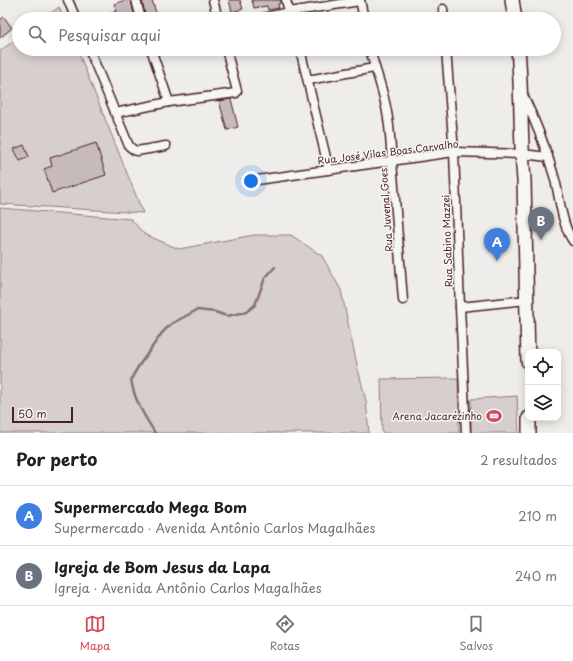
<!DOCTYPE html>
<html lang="pt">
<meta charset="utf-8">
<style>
:root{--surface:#fff;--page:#f2f2f2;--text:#202124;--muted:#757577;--line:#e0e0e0;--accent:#d1495b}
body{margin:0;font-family:"Playpen Sans",sans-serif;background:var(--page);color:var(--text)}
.controls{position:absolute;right:12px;bottom:12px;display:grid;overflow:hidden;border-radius:8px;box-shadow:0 2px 10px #0003}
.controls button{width:36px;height:36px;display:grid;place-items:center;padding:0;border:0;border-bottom:1px solid var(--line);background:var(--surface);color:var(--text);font:20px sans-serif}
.scale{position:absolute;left:12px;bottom:10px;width:61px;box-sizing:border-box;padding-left:4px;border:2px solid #4a1f2b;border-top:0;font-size:11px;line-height:14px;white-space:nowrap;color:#4a1f2b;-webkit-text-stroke:3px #f6f6f2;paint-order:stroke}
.you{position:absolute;left:251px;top:181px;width:14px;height:14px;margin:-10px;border:3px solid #fff;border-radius:50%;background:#1a73e8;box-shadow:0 0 0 6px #1a73e833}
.badge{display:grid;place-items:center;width:26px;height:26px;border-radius:50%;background:var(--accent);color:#fff;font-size:13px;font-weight:700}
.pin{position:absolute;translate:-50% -33px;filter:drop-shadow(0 1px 2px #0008)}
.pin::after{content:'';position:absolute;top:21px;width:14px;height:12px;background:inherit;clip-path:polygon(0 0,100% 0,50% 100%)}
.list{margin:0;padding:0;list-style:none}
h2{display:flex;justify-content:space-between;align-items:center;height:52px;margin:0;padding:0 16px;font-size:17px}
h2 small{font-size:13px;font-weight:400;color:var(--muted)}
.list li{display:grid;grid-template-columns:26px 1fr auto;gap:12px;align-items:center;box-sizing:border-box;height:60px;padding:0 16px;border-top:1px solid var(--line)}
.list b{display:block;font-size:15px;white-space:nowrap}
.list p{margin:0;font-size:13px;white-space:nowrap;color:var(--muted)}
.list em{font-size:13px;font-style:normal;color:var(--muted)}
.icon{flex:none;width:22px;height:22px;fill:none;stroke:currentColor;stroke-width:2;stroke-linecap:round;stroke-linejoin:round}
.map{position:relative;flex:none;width:573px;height:433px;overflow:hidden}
.search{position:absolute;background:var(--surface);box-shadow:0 2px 10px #0003;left:12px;right:12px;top:12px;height:44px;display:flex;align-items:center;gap:10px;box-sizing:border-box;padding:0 14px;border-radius:22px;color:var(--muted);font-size:15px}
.sheet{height:172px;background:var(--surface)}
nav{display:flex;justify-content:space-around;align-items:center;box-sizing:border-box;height:56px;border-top:1px solid var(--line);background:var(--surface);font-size:11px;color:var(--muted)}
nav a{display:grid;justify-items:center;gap:2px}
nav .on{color:var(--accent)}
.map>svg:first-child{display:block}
.green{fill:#d7cfce;stroke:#90777c}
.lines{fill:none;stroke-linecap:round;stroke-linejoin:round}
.stream{stroke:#8a6f74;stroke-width:2.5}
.building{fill:#c6babb;stroke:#4a1f2b}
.minor-casing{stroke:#4a1f2b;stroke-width:11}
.primary-casing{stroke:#4a1f2b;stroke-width:16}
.minor{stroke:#f6f6f2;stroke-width:8}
.primary{stroke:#f6f6f2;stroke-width:13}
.labels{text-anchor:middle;stroke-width:3;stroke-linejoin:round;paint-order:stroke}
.street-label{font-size:10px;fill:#4a1f2b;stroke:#f6f6f2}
.poi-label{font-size:10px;fill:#4a1f2b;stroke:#f6f6f2;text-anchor:end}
</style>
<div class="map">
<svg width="573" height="433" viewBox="0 0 573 433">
<rect width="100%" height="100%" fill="#efedea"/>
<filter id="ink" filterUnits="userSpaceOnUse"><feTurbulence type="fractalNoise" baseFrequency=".025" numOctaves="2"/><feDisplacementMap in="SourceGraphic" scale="8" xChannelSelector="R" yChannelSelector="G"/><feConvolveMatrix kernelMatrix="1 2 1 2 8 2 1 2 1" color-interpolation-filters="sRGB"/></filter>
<g filter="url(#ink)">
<g class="green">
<polygon points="59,7 64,19 43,19"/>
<polygon points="19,37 19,49 77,49 143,213 0,204 0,51"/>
<polygon points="0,208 131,219 144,234 179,249 254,235 291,235 322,256 341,290 357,365 366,401 369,433 0,433"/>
<polygon points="458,378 459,433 382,433 381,379"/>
<polygon points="517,396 519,433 471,433 471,399"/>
</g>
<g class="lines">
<path class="stream" d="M155,433C144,415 134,400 131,379L138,367L162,333L171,324L197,310L215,312L227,316L246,312L255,305L265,278L275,267"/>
</g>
<g class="building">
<polygon points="125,0 131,0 135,19 110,19 108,14 117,11 114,4"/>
<polygon points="142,0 152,0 158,19 146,19"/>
<polygon points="229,0 240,0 243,9 232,12"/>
<polygon points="252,0 280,0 281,3 278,4 279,8 268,10 267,6 254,8"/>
<polygon points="309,14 311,19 296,19 296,16"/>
<polygon points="4,17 12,28 0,38 0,20"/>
<polygon points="231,99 238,127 227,130 219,101"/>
<polygon points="96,143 106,175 52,193 44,169 52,166 50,158"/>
<polygon points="24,145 29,157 20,161 14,149"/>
</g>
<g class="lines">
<g class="minor-casing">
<g id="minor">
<polyline points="68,0 76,19"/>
<polyline points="136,0 141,19"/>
<polyline points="213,0 218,19"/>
<polyline points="286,0 291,19"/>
<polyline points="360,0 364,19"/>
<polyline points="443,9 444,19"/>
<polyline points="257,19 289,12 360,1"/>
<polyline points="89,49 129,146 134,150 137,151 166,146"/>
<polyline points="151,49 169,102"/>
<polyline points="300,49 329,170"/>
<path d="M370,49C374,66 380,81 384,98C387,110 389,123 390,136L403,300"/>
<polyline points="446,49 454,152 460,307 466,433"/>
<polyline points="308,80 374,68"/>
<path d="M522,93C535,120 546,148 554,176C560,196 561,224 573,241"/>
<polyline points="115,113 169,102 236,93 237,91 226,49"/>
<polyline points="257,180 454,152 522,154 548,157"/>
<polyline points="460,307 527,300"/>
</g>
</g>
<g class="primary-casing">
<g id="primary">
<polyline points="512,0 515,19"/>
<path d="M518,49C522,93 520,136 524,180L528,361"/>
<polyline points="529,418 529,433"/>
</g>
</g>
<use href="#minor" class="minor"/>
<use href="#primary" class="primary"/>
</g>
</g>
<defs>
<g id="stadium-bare" transform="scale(1.2)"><path d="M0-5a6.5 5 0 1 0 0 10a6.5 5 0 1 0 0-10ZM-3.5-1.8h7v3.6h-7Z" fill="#d1495b" stroke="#f6f6f2" stroke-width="2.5" paint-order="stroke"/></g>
</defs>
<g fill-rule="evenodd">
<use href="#stadium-bare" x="494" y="416"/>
</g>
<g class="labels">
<g class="street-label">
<text transform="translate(388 152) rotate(-7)" y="4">Rua José Vilas Boas Carvalho</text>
<text transform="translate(386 210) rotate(-94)" y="4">Rua Juvenal Goes</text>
<text transform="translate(447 241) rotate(-92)" y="4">Rua Sabino Mazzei</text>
</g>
<g class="poi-label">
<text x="482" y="420">Arena Jacarézinho</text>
</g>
</g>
</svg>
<div class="controls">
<button><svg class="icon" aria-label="locate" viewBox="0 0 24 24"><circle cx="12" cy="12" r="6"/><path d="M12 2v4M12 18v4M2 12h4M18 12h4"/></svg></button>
<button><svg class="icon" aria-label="layers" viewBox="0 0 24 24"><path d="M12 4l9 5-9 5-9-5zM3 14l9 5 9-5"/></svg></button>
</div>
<div class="scale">50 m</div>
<div class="you"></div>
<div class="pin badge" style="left:497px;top:261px;background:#3f7fe0">A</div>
<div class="pin badge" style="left:541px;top:240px;background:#6b7280">B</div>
<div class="search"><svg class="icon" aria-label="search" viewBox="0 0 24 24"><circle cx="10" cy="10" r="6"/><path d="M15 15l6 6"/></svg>Pesquisar aqui</div>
</div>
<section class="sheet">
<h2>Por perto<small>2 resultados</small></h2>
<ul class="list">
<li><span class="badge" style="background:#3f7fe0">A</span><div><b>Supermercado Mega Bom</b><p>Supermercado · Avenida Antônio Carlos Magalhães</p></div><em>210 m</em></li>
<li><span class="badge" style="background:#6b7280">B</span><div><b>Igreja de Bom Jesus da Lapa</b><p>Igreja · Avenida Antônio Carlos Magalhães</p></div><em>240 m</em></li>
</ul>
</section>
<nav>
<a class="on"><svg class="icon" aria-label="map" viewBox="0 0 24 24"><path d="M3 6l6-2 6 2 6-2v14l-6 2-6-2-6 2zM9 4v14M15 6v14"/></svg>Mapa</a>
<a><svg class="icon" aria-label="directions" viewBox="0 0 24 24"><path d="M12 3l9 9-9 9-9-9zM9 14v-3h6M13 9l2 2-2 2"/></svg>Rotas</a>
<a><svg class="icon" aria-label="saved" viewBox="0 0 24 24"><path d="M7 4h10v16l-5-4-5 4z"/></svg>Salvos</a>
</nav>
